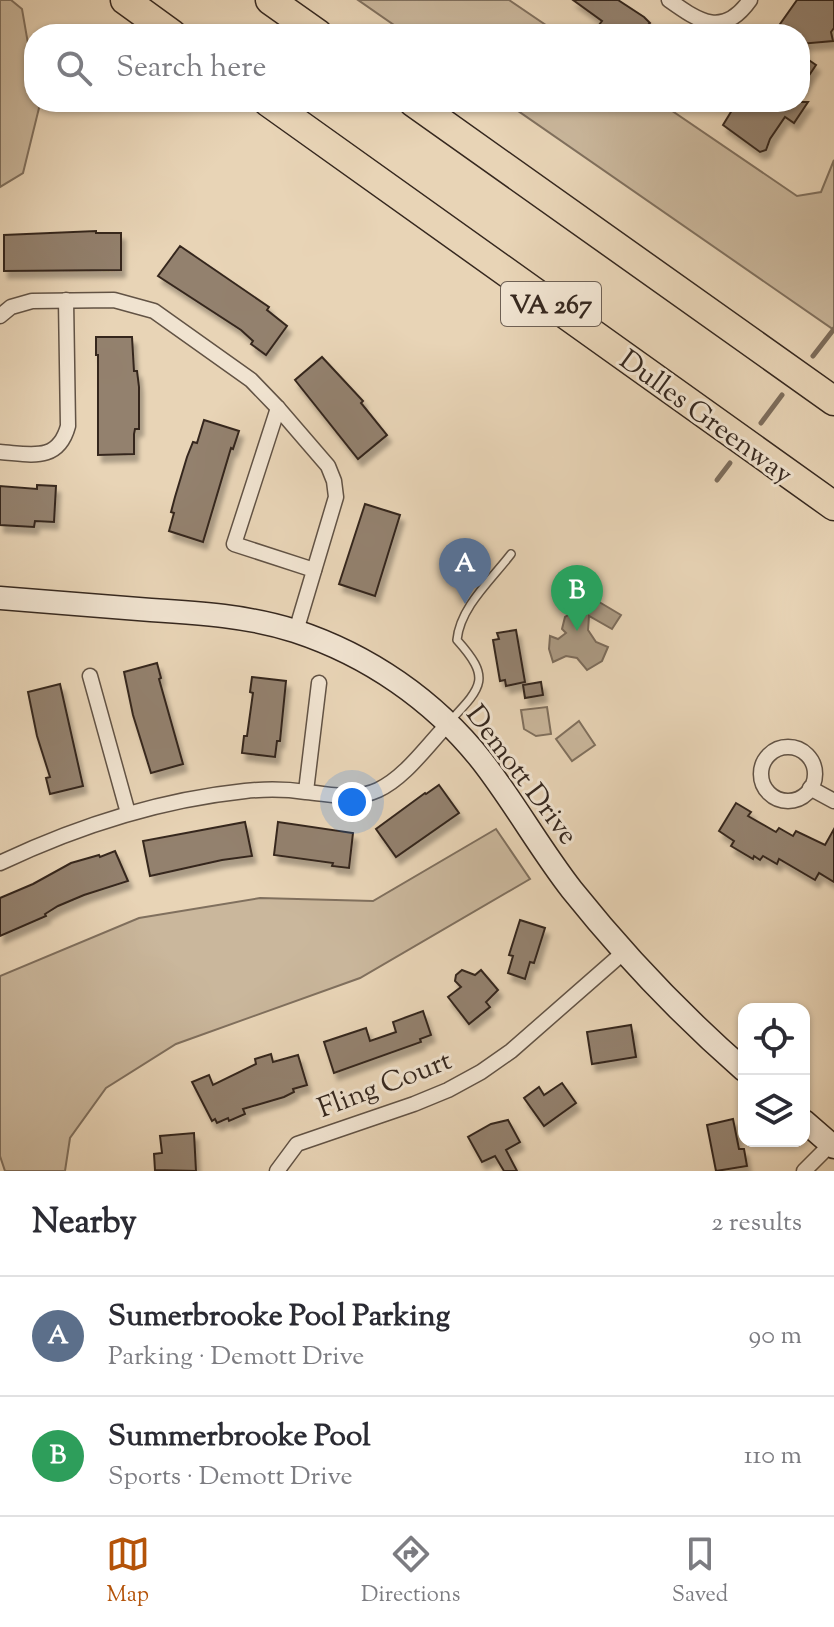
<!DOCTYPE html>
<meta charset="utf-8">
<style>
:root{--surface:#fff;--page:#f2f2f3;--text:#2b2b33;--muted:#7c7c81;--line:#e1e1e2;--accent:#b45309}
body{margin:0;font-family:"Sorts Mill Goudy",serif;background:var(--page);color:var(--text)}
.controls{position:absolute;right:24px;bottom:24px;display:grid;overflow:hidden;border-radius:16px;box-shadow:0 2px 6px #0004}
.controls button{width:72px;height:72px;display:grid;place-items:center;padding:0;border:0;border-bottom:2px solid var(--line);background:var(--surface);color:var(--text);font:40px sans-serif}
.you{position:absolute;left:352px;top:802px;width:28px;height:28px;margin:-20px;border:6px solid #fff;border-radius:50%;background:#1a73e8;box-shadow:0 0 0 12px #1a73e833}
.badge{display:grid;place-items:center;width:52px;height:52px;border-radius:50%;background:var(--accent);color:#fff;font-size:26px;font-weight:700}
.pin{position:absolute;translate:-50% -66px;filter:drop-shadow(0 2px 4px #0008)}
.pin::after{content:'';position:absolute;top:42px;width:28px;height:24px;background:inherit;clip-path:polygon(0 0,100% 0,50% 100%)}
.list{margin:0;padding:0;list-style:none}
h2{display:flex;justify-content:space-between;align-items:center;height:104px;margin:0;padding:0 32px;font-size:34px}
h2 small{font-size:26px;font-weight:400;color:var(--muted)}
.list li{display:grid;grid-template-columns:52px 1fr auto;gap:24px;align-items:center;box-sizing:border-box;height:120px;padding:0 32px;border-top:2px solid var(--line)}
.list b{display:block;font-size:30px;white-space:nowrap}
.list p{margin:0;font-size:26px;white-space:nowrap;color:var(--muted)}
.list em{font-size:26px;font-style:normal;color:var(--muted)}
.icon{flex:none;width:44px;height:44px;fill:none;stroke:currentColor;stroke-width:2;stroke-linecap:round;stroke-linejoin:round}
.map{position:relative;flex:none;width:834px;height:1171px;overflow:hidden}
.search{position:absolute;background:var(--surface);box-shadow:0 2px 6px #0004;left:24px;right:24px;top:24px;height:88px;display:flex;align-items:center;gap:20px;box-sizing:border-box;padding:0 28px;border-radius:32px;color:var(--muted);font-size:30px}
.sheet{height:344px;background:var(--surface)}
nav{display:flex;justify-content:space-around;align-items:center;box-sizing:border-box;height:112px;border-top:2px solid var(--line);background:var(--surface);font-size:22px;color:var(--muted)}
nav a{display:grid;justify-items:center;gap:4px}
nav .on{color:var(--accent)}
.map>svg:first-child{display:block}
.green{fill:#cab79c;stroke:#80705e;stroke-width:2}
.water{fill:#ab9a83;stroke:#7c6c5b;stroke-width:2}
.lines{fill:none;stroke-linecap:round;stroke-linejoin:round}
.stream{stroke:#7c6c5b;stroke-width:5}
.building{fill:#93816e;stroke:#36281f;stroke-width:2;filter:url(#shadow)}
.lane-casing{stroke:#625345;stroke-width:10}
.street-casing{stroke:#625345;stroke-width:17}
.secondary-casing{stroke:#36281f;stroke-width:25}
.highway-casing{stroke:#36281f;stroke-width:31}
.lane{stroke:#f0e3d0;stroke-width:7}
.street{stroke:#f0e3d0;stroke-width:14}
.secondary{stroke:#f0e3d0;stroke-width:22}
.highway{stroke:#e8d4b6;stroke-width:28}
.labels{text-anchor:middle;stroke-width:6;stroke-linejoin:round;paint-order:stroke}
.shield{fill:#f0e3d0;stroke:#6e6054;stroke-width:2}
.shield-label{font-size:26px;font-weight:bold;fill:#36281f}
.street-label{font-size:28px;fill:#36281f;stroke:#f0e3d0}
</style>
<div class="map">
<svg width="834" height="1171" viewBox="0 0 834 1171">
<defs>
<filter id="shadow"><feDropShadow dx="4" dy="7" stdDeviation="2" flood-color="#0004"/></filter>
</defs>
<rect width="100%" height="100%" fill="#e8d4b6"/>
<filter id="stains"><feTurbulence type="fractalNoise" baseFrequency=".0025" numOctaves="4"/><feColorMatrix values="0 0 0 0 .2 0 0 0 0 .09 0 0 0 0 .02 0 0 0 .5 -.17"/></filter>
<radialGradient id="worn" r=".72"><stop offset=".6" stop-color="#630" stop-opacity="0"/><stop offset="1" stop-color="#630" stop-opacity=".3"/></radialGradient>
<g class="green">
<polygon points="0,0 11,0 22,9 34,78 34,102 38,102 39,108 23,173 0,187"/>
<polygon points="358,0 509,0 559,34 407,34"/>
<polygon points="505,102 659,102 797,196 821,192 834,160 834,330"/>
<polygon points="547,707 551,734 536,736 524,729 521,710"/>
<polygon points="579,721 595,745 572,761 556,739"/>
<polygon points="496,829 530,879 360,978 176,1044 106,1088 70,1138 65,1171 5,1171 0,1156 0,976 139,918 260,898 373,901"/>
</g>
<polygon class="water" points="579,590 621,615 612,629 589,616 588,630 596,642 608,647 602,661 587,670 577,658 566,656 553,662 549,649 550,636 558,639 566,633 562,629 565,617 572,613 577,616 582,611 571,603"/>
<g class="lines">
<g class="stream">
<polyline points="813,356 834,329"/>
<polyline points="761,423 782,395"/>
<polyline points="717,480 730,463"/>
</g>
</g>
<g class="building">
<polygon points="573,0 618,0 644,17 650,23 648,25 660,34 592,34 602,21"/>
<polygon points="797,0 834,0 834,28 831,32 833,41 800,44 800,34 773,34"/>
<polygon points="800,54 816,65 800,89"/>
<polygon points="737,102 808,102 794,123 785,117 770,139 766,150 760,152 723,125"/>
<polygon points="96,231 96,233 121,233 121,270 4,271 4,235"/>
<polygon points="180,246 269,307 267,310 287,326 266,355 251,344 253,341 241,330 158,276"/>
<polygon points="96,337 132,337 134,371 137,371 139,387 139,429 135,429 134,434 134,454 98,455 98,355 96,355"/>
<polygon points="322,357 363,401 361,403 387,435 358,459 295,380"/>
<polygon points="204,420 239,431 233,449 231,448 203,542 169,531 174,513 171,512 175,497 187,457 193,442 197,443"/>
<polygon points="37,485 56,486 54,522 35,521 34,527 0,525 0,486 37,489"/>
<polygon points="365,504 400,515 375,596 339,584"/>
<polygon points="516,630 525,682 506,686 505,680 500,681 493,640 499,639 497,633"/>
<polygon points="157,663 161,678 159,679 183,764 151,773 133,715 124,672"/>
<polygon points="252,677 286,681 280,741 277,741 275,757 242,753 244,736 247,736 253,693 250,692"/>
<polygon points="541,682 543,695 525,698 523,685"/>
<polygon points="60,684 83,786 50,794 46,778 50,777 37,736 28,692"/>
<polygon points="439,785 459,813 396,857 376,829 425,793 426,794"/>
<polygon points="736,803 751,812 748,816 776,832 779,828 793,836 796,831 825,845 834,829 834,882 819,873 815,880 779,859 777,864 763,856 760,860 754,856 753,859 731,846 734,841 719,831"/>
<polygon points="245,822 252,856 222,860 150,876 143,841"/>
<polygon points="278,822 353,833 349,868 332,866 333,863 274,855"/>
<polygon points="115,851 128,881 84,895 58,906 45,914 46,916 0,936 0,898 33,884 71,863 99,855 100,857"/>
<polygon points="520,920 545,928 534,963 530,962 525,979 508,973 513,956 509,955"/>
<polygon points="462,970 475,975 481,970 498,990 486,1002 490,1007 469,1024 448,997 461,987 455,981 456,975"/>
<polygon points="423,1011 431,1035 420,1039 421,1042 334,1073 324,1042 366,1028 370,1041 396,1032 393,1022"/>
<polygon points="631,1025 636,1057 592,1064 587,1032"/>
<polygon points="271,1054 273,1062 298,1055 307,1085 293,1089 294,1092 284,1097 243,1109 245,1114 229,1121 228,1118 217,1123 215,1119 212,1121 192,1082 209,1075 213,1085 256,1064 255,1059"/>
<polygon points="562,1083 576,1103 544,1126 524,1098 539,1087 544,1095"/>
<polygon points="733,1119 739,1149 744,1149 747,1166 716,1171 707,1125"/>
<polygon points="508,1120 520,1142 506,1150 517,1171 504,1171 495,1156 482,1162 468,1137 491,1124"/>
<polygon points="194,1133 196,1171 155,1170 154,1154 162,1153 160,1136"/>
</g>
<g class="lines">
<g class="lane-casing">
<path id="lane" d="M450,721C483,686 491,678 457,640C460,607 492,579 511,554"/>
</g>
<g class="street-casing">
<g id="street">
<path d="M669,0C700,22 723,38 750,0"/>
<polyline points="0,316 11,307 32,301 114,300 154,311 251,380 278,408 328,466 334,481 336,497 296,631"/>
<polyline points="278,408 234,544 314,570"/>
<path d="M0,452C30,454 58,463 68,426L66,300"/>
<polyline points="90,676 128,813"/>
<circle cx="788" cy="774" r="27"/>
<polyline points="810,788 834,801"/>
<polyline points="306,791 319,683"/>
<path d="M0,863C78,826 159,800 245,791C265,789 286,789 306,792C331,794 354,801 378,790C406,777 428,744 449,723"/>
<polyline points="277,1171 297,1144 414,1104 448,1090 481,1072 511,1051 624,952"/>
<polyline points="804,1171 834,1141"/>
</g>
</g>
<g class="secondary-casing">
<g id="secondary">
<path d="M0,598C50,602 101,606 151,610C200,613 248,616 295,631C368,655 434,700 482,761C514,802 540,849 572,890C624,955 681,1015 744,1070"/>
<polyline points="804,1121 834,1147"/>
</g>
</g>
<g class="highway-casing">
<g id="highway">
<polyline points="125,0 172,34"/>
<polyline points="270,0 318,34"/>
<polyline points="268,102 834,506"/>
<polyline points="413,102 834,401"/>
</g>
</g>
<use href="#lane" class="lane"/>
<use href="#street" class="street"/>
<use href="#secondary" class="secondary"/>
<use href="#highway" class="highway"/>
</g>
<g class="labels">
<rect class="shield" x="501" y="282" width="100" height="44" rx="6"/>
<g class="shield-label">
<text x="551" y="313">VA 267</text>
</g>
<g class="street-label">
<text transform="translate(707 416) rotate(36)" y="10">Dulles Greenway</text>
<text transform="translate(523 774) rotate(53)" y="10">Demott Drive</text>
<text transform="translate(384 1083) rotate(-21)" y="10">Fling Court</text>
</g>
</g>
<rect width="100%" height="100%" filter="url(#stains)"/>
<rect width="100%" height="100%" fill="url(#worn)"/>
</svg>
<div class="controls">
<button><svg class="icon" aria-label="locate" viewBox="0 0 24 24"><circle cx="12" cy="12" r="6"/><path d="M12 2v4M12 18v4M2 12h4M18 12h4"/></svg></button>
<button><svg class="icon" aria-label="layers" viewBox="0 0 24 24"><path d="M12 4l9 5-9 5-9-5zM3 14l9 5 9-5"/></svg></button>
</div>
<div class="you"></div>
<div class="pin badge" style="left:465px;top:604px;background:#5c6f8a">A</div>
<div class="pin badge" style="left:577px;top:631px;background:#2e9e5b">B</div>
<div class="search"><svg class="icon" aria-label="search" viewBox="0 0 24 24"><circle cx="10" cy="10" r="6"/><path d="M15 15l6 6"/></svg>Search here</div>
</div>
<section class="sheet">
<h2>Nearby<small>2 results</small></h2>
<ul class="list">
<li><span class="badge" style="background:#5c6f8a">A</span><div><b>Sumerbrooke Pool Parking</b><p>Parking · Demott Drive</p></div><em>90 m</em></li>
<li><span class="badge" style="background:#2e9e5b">B</span><div><b>Summerbrooke Pool</b><p>Sports · Demott Drive</p></div><em>110 m</em></li>
</ul>
</section>
<nav>
<a class="on"><svg class="icon" aria-label="map" viewBox="0 0 24 24"><path d="M3 6l6-2 6 2 6-2v14l-6 2-6-2-6 2zM9 4v14M15 6v14"/></svg>Map</a>
<a><svg class="icon" aria-label="directions" viewBox="0 0 24 24"><path d="M12 3l9 9-9 9-9-9zM9 14v-3h6M13 9l2 2-2 2"/></svg>Directions</a>
<a><svg class="icon" aria-label="saved" viewBox="0 0 24 24"><path d="M7 4h10v16l-5-4-5 4z"/></svg>Saved</a>
</nav>
